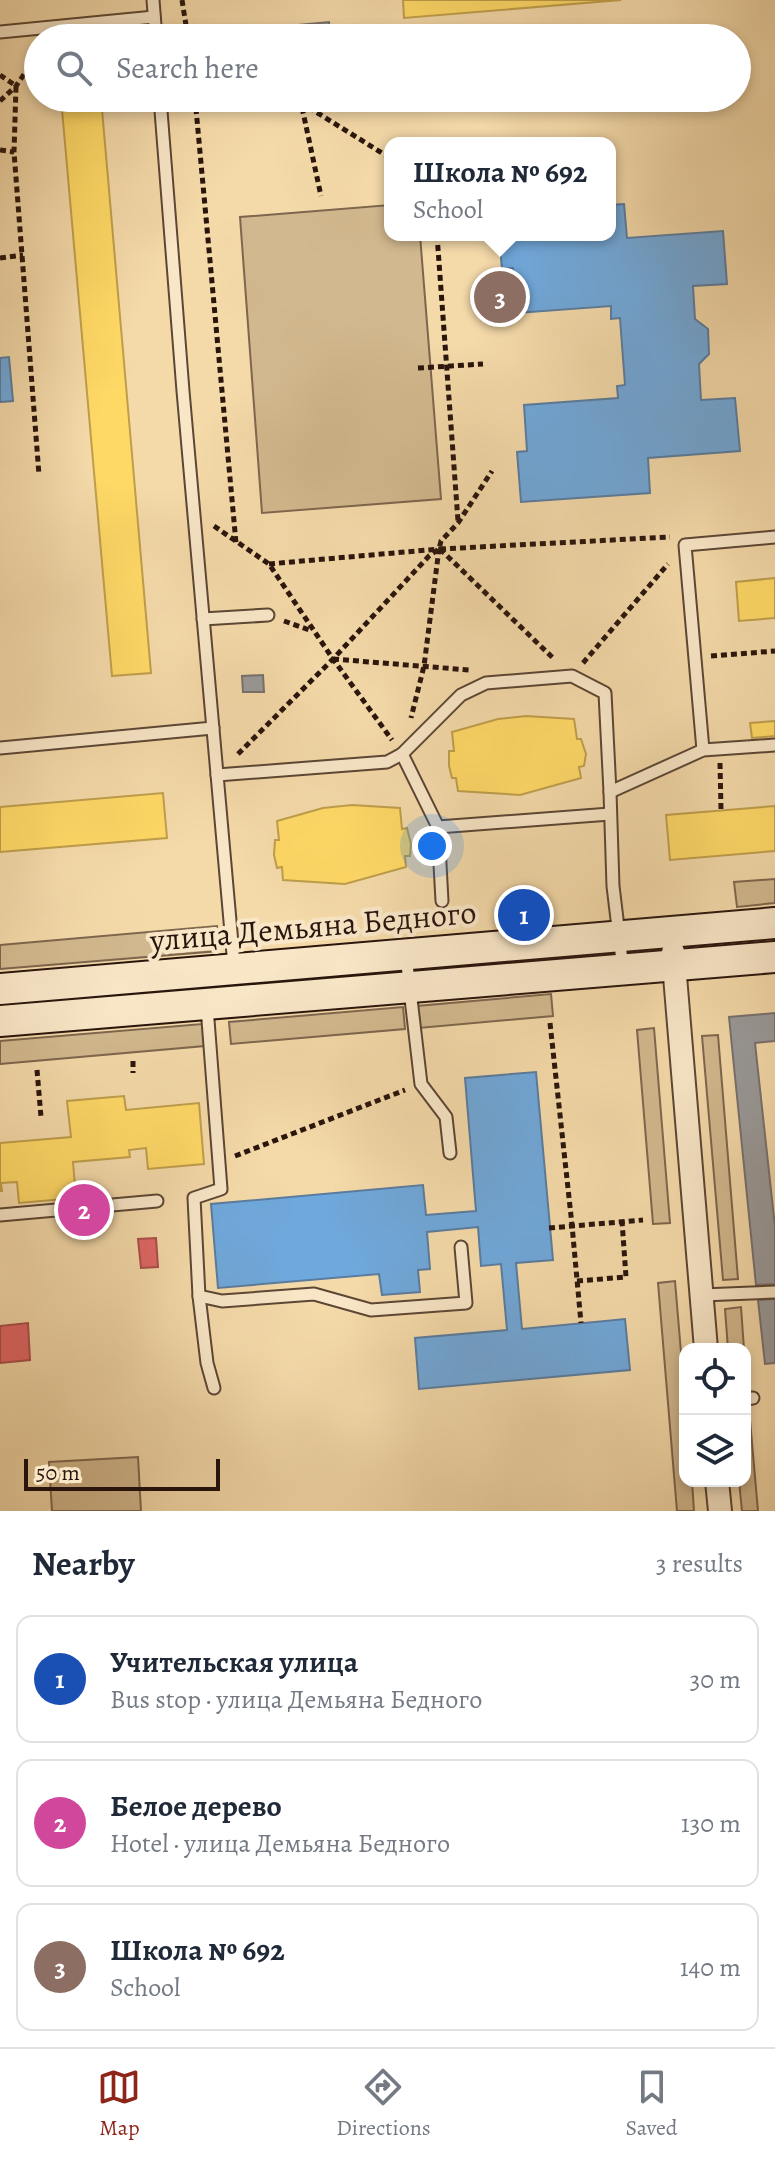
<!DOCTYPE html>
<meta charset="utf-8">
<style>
:root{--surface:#fff;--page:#f6f6f7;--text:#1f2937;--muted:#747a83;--line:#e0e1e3;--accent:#8f2418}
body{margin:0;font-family:Alegreya,serif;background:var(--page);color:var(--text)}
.controls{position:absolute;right:24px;bottom:24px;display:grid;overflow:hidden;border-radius:16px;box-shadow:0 4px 12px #0003}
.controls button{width:72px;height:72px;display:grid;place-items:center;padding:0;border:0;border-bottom:2px solid var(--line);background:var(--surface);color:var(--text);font:40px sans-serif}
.scale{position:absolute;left:24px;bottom:20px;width:196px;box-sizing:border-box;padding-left:8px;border:4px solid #2a150d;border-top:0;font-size:22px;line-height:28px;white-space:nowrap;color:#2a150d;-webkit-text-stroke:6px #f8e6c7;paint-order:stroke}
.you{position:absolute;left:432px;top:846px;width:28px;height:28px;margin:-20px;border:6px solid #fff;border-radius:50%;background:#1a73e8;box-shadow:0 0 0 12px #1a73e833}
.badge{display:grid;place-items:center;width:52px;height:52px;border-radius:50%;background:var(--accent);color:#fff;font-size:26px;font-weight:700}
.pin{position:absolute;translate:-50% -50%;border:4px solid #fff;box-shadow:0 2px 8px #0006}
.popup{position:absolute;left:384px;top:137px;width:232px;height:104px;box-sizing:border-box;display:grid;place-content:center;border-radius:16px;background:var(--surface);filter:drop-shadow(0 2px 6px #0005);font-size:26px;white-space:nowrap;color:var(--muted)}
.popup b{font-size:30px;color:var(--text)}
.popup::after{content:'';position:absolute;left:50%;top:100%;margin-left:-16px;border:16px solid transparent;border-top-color:var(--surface)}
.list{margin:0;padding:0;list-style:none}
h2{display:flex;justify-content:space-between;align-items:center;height:104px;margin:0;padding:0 32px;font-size:34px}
h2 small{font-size:26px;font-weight:400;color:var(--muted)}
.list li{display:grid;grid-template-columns:52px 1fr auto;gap:24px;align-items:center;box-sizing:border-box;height:128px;margin:0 16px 16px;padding:0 16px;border:2px solid var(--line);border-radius:16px}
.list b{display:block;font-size:30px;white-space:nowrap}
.list p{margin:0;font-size:26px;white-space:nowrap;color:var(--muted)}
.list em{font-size:26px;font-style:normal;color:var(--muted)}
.icon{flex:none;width:44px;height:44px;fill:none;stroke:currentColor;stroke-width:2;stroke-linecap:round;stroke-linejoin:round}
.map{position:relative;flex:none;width:775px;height:1511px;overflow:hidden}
.search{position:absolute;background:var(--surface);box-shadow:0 4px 12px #0003;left:24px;right:24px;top:24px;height:88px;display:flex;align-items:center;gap:20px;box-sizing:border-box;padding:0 28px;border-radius:44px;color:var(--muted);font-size:30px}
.sheet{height:536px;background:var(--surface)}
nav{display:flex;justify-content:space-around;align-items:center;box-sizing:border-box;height:112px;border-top:2px solid var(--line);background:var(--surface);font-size:22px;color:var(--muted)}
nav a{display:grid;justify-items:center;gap:4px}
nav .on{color:var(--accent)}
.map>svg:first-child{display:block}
.green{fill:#d2b88e;stroke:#7e664e;stroke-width:2}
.homes{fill:#ffd966;stroke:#bf9e4b;stroke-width:2}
.shops{fill:#e06666;stroke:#a94e4b;stroke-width:2}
.schools{fill:#6fa8dc;stroke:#5a7c9e;stroke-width:2}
.industry{fill:#999;stroke:#78716f;stroke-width:2}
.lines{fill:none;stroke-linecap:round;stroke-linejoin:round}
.lane-casing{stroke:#5c4634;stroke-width:15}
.street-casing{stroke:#5c4634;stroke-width:26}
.secondary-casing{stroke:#2a150d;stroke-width:34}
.path{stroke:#2a150d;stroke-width:5;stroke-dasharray:6 4;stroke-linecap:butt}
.lane{stroke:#f8e6c7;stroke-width:11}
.street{stroke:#f8e6c7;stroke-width:22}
.secondary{stroke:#f8e6c7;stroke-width:30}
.labels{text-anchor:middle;stroke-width:8;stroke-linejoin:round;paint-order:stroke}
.street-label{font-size:32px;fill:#2a150d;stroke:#f8e6c7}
</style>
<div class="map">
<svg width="775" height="1511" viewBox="0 0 775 1511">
<rect width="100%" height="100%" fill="#f4d9a9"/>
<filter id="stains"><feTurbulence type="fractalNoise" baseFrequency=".0025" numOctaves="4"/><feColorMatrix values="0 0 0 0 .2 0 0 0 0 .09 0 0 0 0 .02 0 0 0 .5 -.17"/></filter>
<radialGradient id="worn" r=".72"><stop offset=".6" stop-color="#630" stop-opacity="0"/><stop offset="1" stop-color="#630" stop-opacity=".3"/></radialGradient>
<g class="green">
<polygon points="390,205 390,235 420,235 441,499 262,513 240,217"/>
<polygon points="775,879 775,903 737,907 734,882"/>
<polygon points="217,926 219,951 0,969 0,945"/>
<polygon points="551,994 553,1016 419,1028 417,1006"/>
<polygon points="403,1007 405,1029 231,1044 229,1022"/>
<polygon points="214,1023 216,1045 0,1064 0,1041"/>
<polygon points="654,1028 670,1223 653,1224 637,1030"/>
<polygon points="718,1035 738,1279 723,1280 702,1036"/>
<polygon points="675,1281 685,1400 685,1481 692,1481 694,1511 677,1511 658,1283"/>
<polygon points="741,1307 744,1349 728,1349 725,1309"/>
<polygon points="745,1386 747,1386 758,1511 742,1511 739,1481 745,1481"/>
<polygon points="138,1457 141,1511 52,1511 49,1462"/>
</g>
<g class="homes">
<polygon points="403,0 621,0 404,18"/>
<polygon points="61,98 101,98 151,673 112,676"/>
<polygon points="775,578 775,618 739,621 736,582"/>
<polygon points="526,716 574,719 577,739 581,739 586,754 584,766 579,767 581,778 520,795 458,791 456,778 452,778 449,766 449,751 454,751 452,732 498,719"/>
<polygon points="775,721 775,736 752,738 750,723"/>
<polygon points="163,793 167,838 0,852 0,807"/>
<polygon points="352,805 400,808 402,829 407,828 411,844 410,856 405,856 406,867 345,884 283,880 282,867 277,868 274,855 275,840 279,840 277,821 323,808"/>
<polygon points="775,806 775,851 670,860 666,815"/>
<polygon points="124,1096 126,1110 199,1103 204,1164 148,1169 146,1148 129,1150 130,1157 73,1162 76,1198 19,1203 17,1182 1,1183 2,1191 0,1191 0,1143 71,1137 67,1101"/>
</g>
<g class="shops">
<polygon points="156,1238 158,1267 141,1268 138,1239"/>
<polygon points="28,1323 30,1360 0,1363 0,1326"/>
</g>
<g class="schools">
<polygon points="624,204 627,238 723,231 727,284 693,286 695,319 708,329 709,354 699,364 701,400 735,398 740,451 648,458 650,493 521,502 517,452 527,451 524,405 618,398 617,386 625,385 620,318 611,319 611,306 517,313 513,268 502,269 499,235 610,235 610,205"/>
<polygon points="9,357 13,401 0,402 0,358"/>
<polygon points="536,1072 553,1260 516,1263 522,1329 625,1319 630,1370 419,1389 415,1338 507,1330 501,1264 481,1266 478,1227 427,1232 430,1269 418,1270 420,1292 382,1295 379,1274 218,1288 211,1204 423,1185 426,1215 476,1211 465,1078"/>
</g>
<g class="industry">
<polygon points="329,22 330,38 279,38 277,27"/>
<polygon points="263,675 264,692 243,692 242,676"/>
<polygon points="775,1013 775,1041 755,1043 775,1227 775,1284 756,1285 729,1017"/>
<polygon points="775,1299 775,1363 765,1364 758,1300"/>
</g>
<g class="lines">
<g class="lane-casing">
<g id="lane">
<polyline points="153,0 156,38"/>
<polyline points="0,32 154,17"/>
<polyline points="160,98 183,391 234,966"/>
<polyline points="203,619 268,615"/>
<polyline points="0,748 213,728"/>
<polyline points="703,750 685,545 775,537"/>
<polyline points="402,754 438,827 610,814"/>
<polyline points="217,775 387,762 402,754 461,695 486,683 572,676 605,693 610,792"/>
<polyline points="438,827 442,901"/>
<polyline points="406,956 421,1084 446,1117 450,1153"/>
<polyline points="623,969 613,886 610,792 703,750 775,745"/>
<polyline points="207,1007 221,1189 194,1198 199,1296 222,1301 314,1294 371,1310 466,1303 461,1247"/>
<polyline points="0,1215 157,1201"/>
<polyline points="702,1295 775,1292"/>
<polyline points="199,1296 207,1363 214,1388"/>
<polyline points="745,1399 753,1398"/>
</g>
</g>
<g class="street-casing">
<g id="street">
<polyline points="673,952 706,1349"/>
<polyline points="717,1481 720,1511"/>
</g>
</g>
<g class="secondary-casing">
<g id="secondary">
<polyline points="0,989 775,923"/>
<polyline points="0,1021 775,957"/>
</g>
</g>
<g class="path">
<polyline points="182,0 188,38"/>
<polyline points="0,75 16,86 14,152 39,475"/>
<polyline points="195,98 236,543"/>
<polyline points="300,98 321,196"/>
<polyline points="0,101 16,86 38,54"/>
<polyline points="300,102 390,158"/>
<polyline points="0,150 14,152"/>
<polyline points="437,235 458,521"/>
<polyline points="0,258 23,255"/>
<polyline points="418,368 483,364"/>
<polyline points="214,526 269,564 333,659 392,740"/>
<polyline points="440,549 554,659"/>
<polyline points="440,549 670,537"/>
<polyline points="269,564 439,549 424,666 411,718"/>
<polyline points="284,621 312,631"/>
<polyline points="711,656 775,651"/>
<polyline points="333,659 469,670"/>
<polyline points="583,663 668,564"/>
<polyline points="238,754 333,659 429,556 439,549 441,541 458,523 492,471"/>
<polyline points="720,763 721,810"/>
<polyline points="550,1023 572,1225 581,1323"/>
<polyline points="133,1061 133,1073"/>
<polyline points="37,1070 41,1117"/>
<polyline points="235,1156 405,1090"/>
<polyline points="549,1228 643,1220"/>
<polyline points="577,1281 626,1277 622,1221"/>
</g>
<use href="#lane" class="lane"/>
<use href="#street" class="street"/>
<use href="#secondary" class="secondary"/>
</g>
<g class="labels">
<g class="street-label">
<text transform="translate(313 926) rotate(-5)" y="11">улица Демьяна Бедного</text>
</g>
</g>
<rect width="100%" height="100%" filter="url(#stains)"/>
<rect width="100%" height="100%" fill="url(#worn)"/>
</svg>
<div class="controls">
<button><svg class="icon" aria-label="locate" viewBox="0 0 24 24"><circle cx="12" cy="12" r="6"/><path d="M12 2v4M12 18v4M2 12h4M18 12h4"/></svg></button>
<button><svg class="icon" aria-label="layers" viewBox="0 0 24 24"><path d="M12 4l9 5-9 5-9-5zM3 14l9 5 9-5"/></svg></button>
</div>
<div class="scale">50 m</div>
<div class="you"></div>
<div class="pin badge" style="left:524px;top:915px;background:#1a4fb4">1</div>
<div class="pin badge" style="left:84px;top:1210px;background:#d1479c">2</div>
<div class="pin badge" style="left:500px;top:297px;background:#8d6e63">3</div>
<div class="popup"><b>Школа № 692</b>School</div>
<div class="search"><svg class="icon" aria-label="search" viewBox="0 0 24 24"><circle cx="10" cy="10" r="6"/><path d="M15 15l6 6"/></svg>Search here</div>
</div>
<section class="sheet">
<h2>Nearby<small>3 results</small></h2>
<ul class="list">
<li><span class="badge" style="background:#1a4fb4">1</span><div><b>Учительская улица</b><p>Bus stop · улица Демьяна Бедного</p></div><em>30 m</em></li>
<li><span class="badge" style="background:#d1479c">2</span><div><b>Белое дерево</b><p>Hotel · улица Демьяна Бедного</p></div><em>130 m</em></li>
<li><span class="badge" style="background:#8d6e63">3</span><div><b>Школа № 692</b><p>School</p></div><em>140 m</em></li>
</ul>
</section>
<nav>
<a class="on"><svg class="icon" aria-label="map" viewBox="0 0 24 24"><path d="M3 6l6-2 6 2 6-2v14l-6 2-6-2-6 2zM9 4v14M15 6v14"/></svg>Map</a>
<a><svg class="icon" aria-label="directions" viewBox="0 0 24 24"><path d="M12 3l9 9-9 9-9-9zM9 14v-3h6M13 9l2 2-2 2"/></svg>Directions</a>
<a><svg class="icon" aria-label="saved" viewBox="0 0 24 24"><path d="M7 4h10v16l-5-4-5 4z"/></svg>Saved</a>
</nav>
